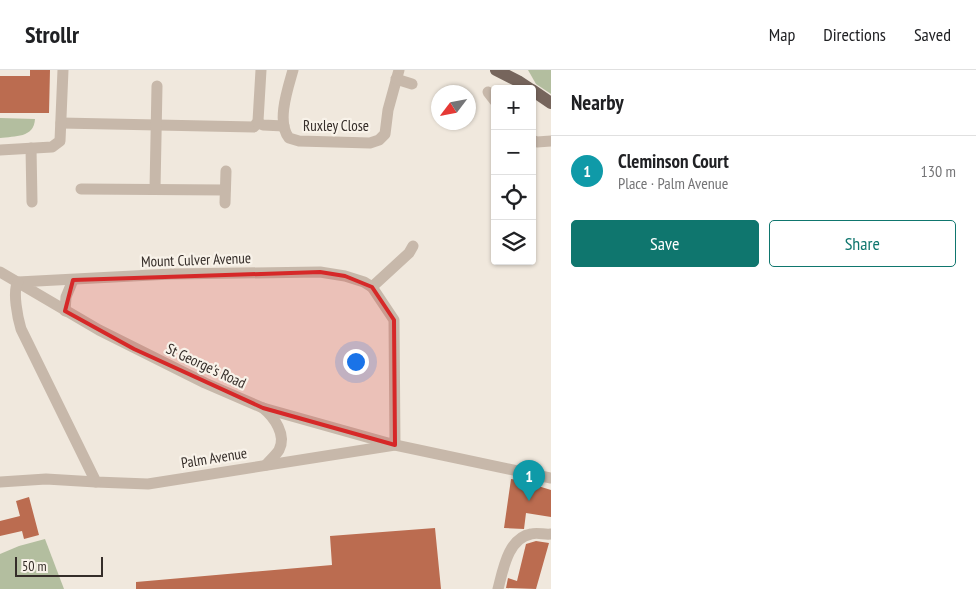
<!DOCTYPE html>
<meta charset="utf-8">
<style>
:root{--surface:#fff;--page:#f6f6f6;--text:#202124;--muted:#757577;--line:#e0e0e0;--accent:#0f766e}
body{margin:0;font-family:"PT Sans Narrow",sans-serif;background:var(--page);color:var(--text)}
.controls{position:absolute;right:15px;top:15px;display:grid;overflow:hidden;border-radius:5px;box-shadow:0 1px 4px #0004}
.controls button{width:45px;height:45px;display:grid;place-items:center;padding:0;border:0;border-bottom:1px solid var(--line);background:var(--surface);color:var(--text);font:25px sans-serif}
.compass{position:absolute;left:431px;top:15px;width:45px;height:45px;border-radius:50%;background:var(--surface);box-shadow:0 1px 4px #0004;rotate:238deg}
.scale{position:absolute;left:15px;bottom:12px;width:88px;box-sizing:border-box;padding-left:5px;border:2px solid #352d29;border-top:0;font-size:14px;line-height:18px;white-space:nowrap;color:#352d29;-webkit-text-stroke:4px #f8f2e9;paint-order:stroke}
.you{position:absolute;left:355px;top:291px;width:18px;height:18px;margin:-12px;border:4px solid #fff;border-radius:50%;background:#1a73e8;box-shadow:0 0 0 8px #1a73e833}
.badge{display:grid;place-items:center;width:32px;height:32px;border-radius:50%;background:var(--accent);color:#fff;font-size:16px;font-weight:700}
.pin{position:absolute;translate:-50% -41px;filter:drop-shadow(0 1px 2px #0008)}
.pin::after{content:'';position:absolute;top:26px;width:18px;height:15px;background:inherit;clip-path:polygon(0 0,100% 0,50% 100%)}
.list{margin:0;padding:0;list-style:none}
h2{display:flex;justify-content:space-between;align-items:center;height:65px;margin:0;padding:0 20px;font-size:21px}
h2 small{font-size:16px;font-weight:400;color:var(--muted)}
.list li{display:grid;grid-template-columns:32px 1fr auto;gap:15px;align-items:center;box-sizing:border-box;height:70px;padding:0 20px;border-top:1px solid var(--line)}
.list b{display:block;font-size:19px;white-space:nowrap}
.list p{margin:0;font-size:16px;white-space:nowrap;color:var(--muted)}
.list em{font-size:16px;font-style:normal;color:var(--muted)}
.actions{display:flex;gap:10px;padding:15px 20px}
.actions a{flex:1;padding:11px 0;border:1px solid var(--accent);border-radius:5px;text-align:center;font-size:18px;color:var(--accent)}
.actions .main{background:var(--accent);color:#fff}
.icon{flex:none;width:28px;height:28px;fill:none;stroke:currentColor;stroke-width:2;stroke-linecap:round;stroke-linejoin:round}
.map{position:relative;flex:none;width:551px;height:519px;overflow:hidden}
header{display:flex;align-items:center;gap:30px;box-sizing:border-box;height:70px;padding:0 25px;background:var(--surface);border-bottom:1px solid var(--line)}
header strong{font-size:24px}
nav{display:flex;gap:28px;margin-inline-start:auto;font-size:18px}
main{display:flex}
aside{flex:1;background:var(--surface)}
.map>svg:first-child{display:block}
.green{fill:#b3be9f}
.building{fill:#bb6c50}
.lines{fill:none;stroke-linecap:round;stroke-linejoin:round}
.minor{stroke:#c7b8aa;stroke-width:11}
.major{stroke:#76655c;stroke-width:12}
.marked{fill:#d62828;fill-opacity:0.2;stroke:#d62828;stroke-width:4;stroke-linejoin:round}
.labels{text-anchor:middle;stroke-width:4.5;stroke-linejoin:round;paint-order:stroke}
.street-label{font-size:15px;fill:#352d29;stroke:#f8f2e9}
</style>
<header>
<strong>Strollr</strong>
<nav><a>Map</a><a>Directions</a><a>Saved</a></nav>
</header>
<main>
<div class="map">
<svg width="551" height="519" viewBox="0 0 551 519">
<rect width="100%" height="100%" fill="#f0e8dd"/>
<g class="green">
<polygon points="528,0 551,0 551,24 536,14"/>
<path d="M0,48L35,49C34,68 15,66 0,68Z"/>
<polygon points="45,469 64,519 0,519 0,484 19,476"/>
</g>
<g class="building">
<polygon points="30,0 50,0 49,43 0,43 0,6 30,6"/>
<polygon points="511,409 538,413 538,416 551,420 551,447 526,443 524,459 504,458"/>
<polygon points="29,427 39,465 24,469 22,461 0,466 0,451 20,446 16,431"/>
<polygon points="435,458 441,519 136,519 136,512 332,495 330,466"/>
<polygon points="536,471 549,473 536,519 506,518 508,508 517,511 526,474"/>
</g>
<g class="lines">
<g class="minor">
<path d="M293,0C288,18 276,52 289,68L299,71L370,73L379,70L385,64L388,40L399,0"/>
<polyline points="396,9 412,14"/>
<polyline points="488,22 495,31"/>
<polyline points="61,53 254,57 258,51 261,0"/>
<polyline points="258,53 263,55 284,56"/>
<polyline points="532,70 537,72 551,71"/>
<polyline points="31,78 32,132"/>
<polyline points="0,80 52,77 60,71 63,0"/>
<polyline points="81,119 225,120"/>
<polyline points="155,119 157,16"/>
<polyline points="225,133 226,101"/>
<polyline points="0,202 99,260 205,313 263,338 395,375 394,250 372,217 364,212 345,206 320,202 171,204 18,212"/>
<path d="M18,212C12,221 18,249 21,259L96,412L148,414L395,375L551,408"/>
<polyline points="372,217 409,183 413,176"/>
<polyline points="65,241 66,227 73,210"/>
<path d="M263,338C274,347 287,365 279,380C276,385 270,390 266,395"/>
<polyline points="0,412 46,409 96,412"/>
<path d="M498,519C503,500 508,468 531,464C538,462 544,465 551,464"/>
</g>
<g class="major">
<polyline points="496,0 518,11 530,19"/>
<polyline points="532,20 551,33"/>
</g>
</g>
<path class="marked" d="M320,202L345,206L372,217L394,250L395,375L263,338L134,279L65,241L73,210Z"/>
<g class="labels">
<g class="street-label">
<text x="336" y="61">Ruxley Close</text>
<text transform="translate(196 190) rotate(-2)" y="5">Mount Culver Avenue</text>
<text transform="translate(206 296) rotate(25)" y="5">St George's Road</text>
<text transform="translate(214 388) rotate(-9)" y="5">Palm Avenue</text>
</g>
</g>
</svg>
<div class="controls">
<button>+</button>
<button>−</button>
<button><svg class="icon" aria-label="locate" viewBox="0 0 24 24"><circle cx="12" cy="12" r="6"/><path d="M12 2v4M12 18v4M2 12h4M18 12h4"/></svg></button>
<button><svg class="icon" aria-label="layers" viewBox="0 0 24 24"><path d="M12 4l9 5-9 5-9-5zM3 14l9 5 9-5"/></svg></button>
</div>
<svg class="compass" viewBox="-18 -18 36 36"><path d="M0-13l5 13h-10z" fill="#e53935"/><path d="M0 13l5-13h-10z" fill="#757577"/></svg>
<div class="scale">50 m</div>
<div class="you"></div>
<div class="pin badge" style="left:529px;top:431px;background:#0f9aa8">1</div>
</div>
<aside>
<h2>Nearby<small></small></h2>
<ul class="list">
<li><span class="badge" style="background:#0f9aa8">1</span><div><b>Cleminson Court</b><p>Place · Palm Avenue</p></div><em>130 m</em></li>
</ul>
<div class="actions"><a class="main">Save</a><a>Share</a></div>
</aside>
</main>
